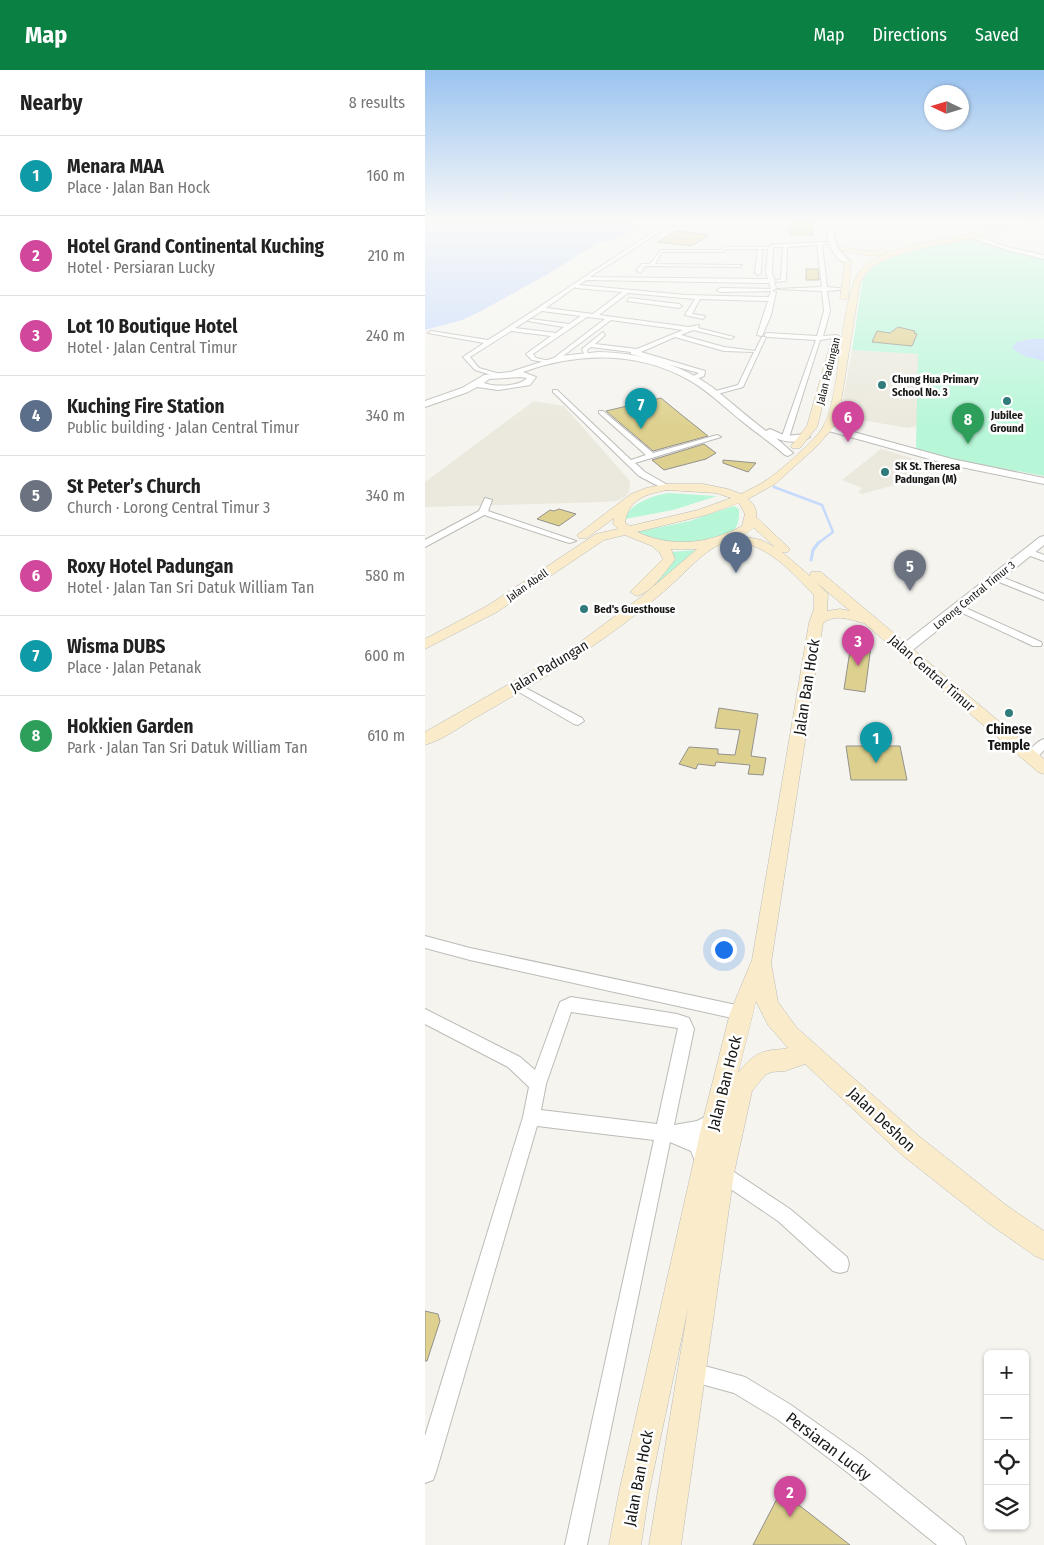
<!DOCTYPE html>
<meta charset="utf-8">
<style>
:root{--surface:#fff;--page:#f2f2f2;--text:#222;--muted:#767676;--line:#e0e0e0;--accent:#0b8043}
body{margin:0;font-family:"Fira Sans Condensed",sans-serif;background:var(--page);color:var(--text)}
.controls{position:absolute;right:15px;bottom:15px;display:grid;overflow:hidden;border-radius:8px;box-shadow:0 1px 4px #0004}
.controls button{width:45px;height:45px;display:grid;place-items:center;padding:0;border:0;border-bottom:1px solid var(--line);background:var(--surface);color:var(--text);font:25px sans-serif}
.compass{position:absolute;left:499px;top:15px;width:45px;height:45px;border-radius:50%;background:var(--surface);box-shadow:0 1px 4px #0004;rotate:274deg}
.you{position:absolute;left:298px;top:879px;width:18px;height:18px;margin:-12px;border:4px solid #fff;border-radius:50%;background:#1a73e8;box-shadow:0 0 0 8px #1a73e833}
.badge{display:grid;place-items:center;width:32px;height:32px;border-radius:50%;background:var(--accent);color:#fff;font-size:16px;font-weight:700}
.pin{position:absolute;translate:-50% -41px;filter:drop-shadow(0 1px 2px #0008)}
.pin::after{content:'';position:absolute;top:26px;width:18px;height:15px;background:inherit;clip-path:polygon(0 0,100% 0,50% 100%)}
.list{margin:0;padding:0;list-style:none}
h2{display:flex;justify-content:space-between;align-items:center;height:65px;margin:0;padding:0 20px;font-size:21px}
h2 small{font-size:16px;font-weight:400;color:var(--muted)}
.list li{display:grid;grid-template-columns:32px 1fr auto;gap:15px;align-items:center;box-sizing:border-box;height:80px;padding:0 20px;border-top:1px solid var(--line)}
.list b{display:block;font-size:19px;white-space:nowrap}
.list p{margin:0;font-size:16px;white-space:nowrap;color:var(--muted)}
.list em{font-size:16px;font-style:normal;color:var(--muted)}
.icon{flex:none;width:28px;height:28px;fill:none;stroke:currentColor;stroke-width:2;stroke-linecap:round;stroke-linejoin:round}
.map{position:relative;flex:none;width:619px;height:1475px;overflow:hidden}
header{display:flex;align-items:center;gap:30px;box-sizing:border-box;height:70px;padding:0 25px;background:var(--accent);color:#fff}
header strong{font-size:24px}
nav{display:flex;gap:28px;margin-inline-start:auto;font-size:18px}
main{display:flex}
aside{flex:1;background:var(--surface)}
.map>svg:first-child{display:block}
.built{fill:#ebe9dd}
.green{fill:#b7f7d8}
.water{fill:#c6dafc}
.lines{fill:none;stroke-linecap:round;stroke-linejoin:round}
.stream-far1{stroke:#c6dafc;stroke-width:2.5}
.stream{stroke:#c6dafc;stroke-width:3}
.building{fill:#ded18f;stroke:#92918d}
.minor-casing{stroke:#bcbbb7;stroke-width:2}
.tertiary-casing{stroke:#bcbbb7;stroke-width:2}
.secondary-casing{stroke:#bcbbb7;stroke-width:1}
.minor{fill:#fff;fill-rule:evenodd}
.tertiary{fill:#fff;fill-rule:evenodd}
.secondary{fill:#faecca;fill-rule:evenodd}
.poi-dot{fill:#327b7b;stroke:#fff;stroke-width:2}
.labels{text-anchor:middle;stroke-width:5;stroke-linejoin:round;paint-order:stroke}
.far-street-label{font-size:11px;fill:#171715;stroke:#fff}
.far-poi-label{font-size:11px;font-weight:bold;fill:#171715;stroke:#fff;text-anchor:start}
.street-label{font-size:14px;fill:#171715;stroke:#fff}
.poi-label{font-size:14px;font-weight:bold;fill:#171715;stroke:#fff}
.near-street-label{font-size:16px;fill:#171715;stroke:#fff}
</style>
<header>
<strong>Map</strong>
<nav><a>Map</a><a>Directions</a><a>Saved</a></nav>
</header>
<main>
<aside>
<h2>Nearby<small>8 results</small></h2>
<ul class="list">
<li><span class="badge" style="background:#0f9aa8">1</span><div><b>Menara MAA</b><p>Place · Jalan Ban Hock</p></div><em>160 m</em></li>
<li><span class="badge" style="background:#d1479c">2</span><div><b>Hotel Grand Continental Kuching</b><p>Hotel · Persiaran Lucky</p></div><em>210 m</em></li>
<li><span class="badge" style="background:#d1479c">3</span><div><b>Lot 10 Boutique Hotel</b><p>Hotel · Jalan Central Timur</p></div><em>240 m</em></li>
<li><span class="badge" style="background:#5c6f8a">4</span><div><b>Kuching Fire Station</b><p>Public building · Jalan Central Timur</p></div><em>340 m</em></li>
<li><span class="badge" style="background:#6b7280">5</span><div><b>St Peter’s Church</b><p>Church · Lorong Central Timur 3</p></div><em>340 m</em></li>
<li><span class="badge" style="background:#d1479c">6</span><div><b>Roxy Hotel Padungan</b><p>Hotel · Jalan Tan Sri Datuk William Tan</p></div><em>580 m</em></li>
<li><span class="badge" style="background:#0f9aa8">7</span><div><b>Wisma DUBS</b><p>Place · Jalan Petanak</p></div><em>600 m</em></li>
<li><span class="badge" style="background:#2e9e5b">8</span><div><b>Hokkien Garden</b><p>Park · Jalan Tan Sri Datuk William Tan</p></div><em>610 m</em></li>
</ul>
</aside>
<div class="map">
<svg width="619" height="1475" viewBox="0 0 619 1475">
<rect width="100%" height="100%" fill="#f5f4ef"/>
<g class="built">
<polygon points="427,280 494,284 492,356 482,358 415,346"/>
<polygon points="109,331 139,336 205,411 204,422 200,427 191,431 180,432 0,437 0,412"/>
<polygon points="456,379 506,394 477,413 437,424 433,422 437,418 417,410"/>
</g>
<g class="green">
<path d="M545,170L619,188V406L516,387L491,379L493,284L427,280L438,208C449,184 520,174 545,170Z"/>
<path d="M243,423L292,426L248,440L200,449C205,433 227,426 243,423Z"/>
<path d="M309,436L314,439C314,452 314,458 302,465C263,474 250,477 212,462L265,451Z"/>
<polygon points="274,480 235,513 232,512 246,494 245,482"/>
</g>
<g class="water">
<polygon points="9,150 208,150 202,154 215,157 188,170 171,174 123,204 56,241 37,250 0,260 0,154"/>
<polygon points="605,269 619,269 619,291 599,286 587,278 591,272"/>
</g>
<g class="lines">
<polyline class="stream-far1" points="349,417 397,435 408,462 392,474"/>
<polyline class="stream" points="386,490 388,480 394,472"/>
</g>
<g class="building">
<polygon points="371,150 385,150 388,165 366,165 363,158"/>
<polygon points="251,161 284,165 267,176 233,172"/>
<polygon points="381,199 393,199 394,210 381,210"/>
<polygon points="473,257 490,261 489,263 492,264 487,276 447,272 452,261 465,263"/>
<polygon points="236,328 258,346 283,366 228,381 181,341"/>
<polygon points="279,374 291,383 281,389 239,400 227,390"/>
<polygon points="298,390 331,393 323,402 298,393"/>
<polygon points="134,439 151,444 134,456 112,449 125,440 129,441"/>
<polygon points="426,574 446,576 440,622 419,619"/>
<polygon points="294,638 333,644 326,686 341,688 338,705 323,704 325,695 291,692 290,696 273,694 271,699 254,694 264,677 293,679 293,684 310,685 315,660 290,658"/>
<polygon points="421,676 475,676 482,710 426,710"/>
<polygon points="0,1241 13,1244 15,1251 2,1291 0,1291"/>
<polygon points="356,1421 425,1475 328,1475"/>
</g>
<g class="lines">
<g class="minor-casing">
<g id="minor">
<path d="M247,150H253L165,207L343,209L341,203L343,179H337L336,203L333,205L330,203L333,179H301L297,182H237L230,194L317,195L315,197L220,196L216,202L211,201L217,194H225L236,180H296L300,177H344L346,175L394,172L409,173L397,175L402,217L423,219L402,221L405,241L398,266L412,265L415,267L395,270L363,371L356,369L391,270L342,267L339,265L342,263L392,266L399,241L397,221L352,219L397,217L392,175L362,177L361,211L349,212L351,218L347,221L351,222L346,245L337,266L332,265L343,231L275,229L267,244L280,246L278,249L260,245L270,229L203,223L174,245L264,257L274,255L273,258L309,267L306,269L268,260L256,265L299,277L330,281L337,267H341L318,317L289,325L287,324V322L313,315L329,282L299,281L250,267L216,282L280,301L279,306L267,311L264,309L265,308L274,303L206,284V282L166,277L162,280L163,284H159L157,279L178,262L180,265L170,274L212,279L258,260L186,250L134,289H130V287L180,249L162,247L108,284L111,288L125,291V293L107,290L101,284L126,266L86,261L45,287L54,298L75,304L76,305L73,307L50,300L38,287L59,273L3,263L6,261L63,270C125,231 185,189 247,150ZM348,177H358L356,209L350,211L347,203ZM161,210L344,213L346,219L295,218L292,220L295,222L346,221L344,227L260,225L154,215ZM150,217L151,218L197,222L168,244L121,238ZM117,241L156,246L144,254L106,249L103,251L139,257L131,263L90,258Z"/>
<polygon points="204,228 254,234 257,236 254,238 202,231"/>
<polygon points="128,320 132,320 206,390 221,385 174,343 174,341 178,341 228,383 292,365 296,367 210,393 220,402 246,417 239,419 214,406 128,322"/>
<polygon points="60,428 67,430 63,441 151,471 144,473 59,445 0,477 0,470 54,441"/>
<polygon points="603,479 619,485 619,491 600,484 599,482"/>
<polygon points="572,505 619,524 619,530 569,510 569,506"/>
<polygon points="534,535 616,572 617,574 616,576 608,576 531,540 531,536"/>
<polygon points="91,613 157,648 159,651 153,655 149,654 87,618 86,616 87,614"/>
<path d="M619,669V680L610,690H602L600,687C604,680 612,671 619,669Z"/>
<polygon points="0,866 45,878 316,936 321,938 324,943 321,948 316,950 45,890 0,878"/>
<path d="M146,927L252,944L264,948L269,959L249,1055L272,1051L290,1042L296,1044L298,1050L296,1056L275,1066C284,1073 288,1086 284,1096L278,1099L272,1096L266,1081L245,1072L162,1475H140L229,1070L112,1056L11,1402L8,1410L0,1413V1366L98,1047L104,1017L83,997L0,954V939L95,987L110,1000L135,932ZM146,942L253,958L232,1054L116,1040L121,1014Z"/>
<polygon points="297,1094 365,1139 422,1187 424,1194 422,1201 415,1203 408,1201 353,1151 291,1109 288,1103 291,1097"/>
<polygon points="265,1292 320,1307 366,1335 438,1386 538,1467 541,1475 512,1475 422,1402 352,1349 309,1323 258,1309 255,1302 258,1295"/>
</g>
</g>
<g class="tertiary-casing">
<g id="tertiary">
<path d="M399,150H405L413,179L425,191V193C406,194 402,165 399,150Z"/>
<polygon points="549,165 586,178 619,185 619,189 582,180 547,168"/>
<path d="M174,282C214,283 254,293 287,317C305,331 322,347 341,361L345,359L361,366L380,364L385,367C376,373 360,373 351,368L368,383L363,386L360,385C347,373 331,363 318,352C300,338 284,321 264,310C212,281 153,282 98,302L111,307L105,315L73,320L52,317L43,322L0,337V331L37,318L59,305L85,302L135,286ZM95,307L102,308C94,317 69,317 59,313L64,309Z"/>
<polygon points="403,355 527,389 619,408 619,414 526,395 400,360 400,356"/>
<polygon points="619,466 619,475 484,583 474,583 472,580 474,577 615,467"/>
</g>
</g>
<g class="secondary-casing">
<g id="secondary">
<path d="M591,150L619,151V155H592L558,166L484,181L463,188L446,197L435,212L416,332L408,358L391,377L350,414L323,429C328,433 333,441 331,447L365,479L363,482H357L385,506L386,502H396L619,689V704L613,702L439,553C424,550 412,543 398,553L346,893L353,932L372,958L495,1067L581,1135L619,1161V1190L610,1186L563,1153L477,1085L380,994L360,1001L346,1002L340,1005L327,1021L309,1103L256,1475H224L263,1238L224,1422L216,1475H184L194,1422L278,1050L305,943L327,890L384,553L389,539V525C367,502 340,471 305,472C286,472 260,503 245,516C188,567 123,606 57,644C39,654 20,669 0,675V662L147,578L216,527L272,479H246L250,489L248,492C239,503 227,522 212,526L205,522L238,489L235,483L227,476L200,465L179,470L72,542L0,579V569L62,536L171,464L193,459L188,454L189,448L162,468H154L152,465L206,424L221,418L242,414H278L303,419L316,424C325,419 335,415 343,409C356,400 391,370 398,357C419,321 412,215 442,194C478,167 547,171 591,150ZM242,420L291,423L306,428L273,440L205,456L200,453C203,429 221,424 242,420ZM314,433L320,444L317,456C284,474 247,478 212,462L281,445ZM329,458L350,477L336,470L317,466ZM391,512L425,541L415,539L402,541L403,524ZM331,931L343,955L363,978C356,980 349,979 342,981C329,984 321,993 313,1003Z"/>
<path d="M416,176L438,181L460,180L463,182C450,190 428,183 414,179L413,178Z"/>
<polygon points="423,190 426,192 423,228 419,230 415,228 420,192"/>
<polygon points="411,265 415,268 392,357 375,378 367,378 366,376 382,356 407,268"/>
</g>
</g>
<use href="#minor" class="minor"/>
<use href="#tertiary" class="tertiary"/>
<use href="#secondary" class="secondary"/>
</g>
<linearGradient id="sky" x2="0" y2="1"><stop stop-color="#9ac3f0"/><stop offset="0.42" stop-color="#fafaf8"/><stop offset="1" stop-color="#fafaf8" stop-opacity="0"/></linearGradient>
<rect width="619" height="357" fill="url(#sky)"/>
<g class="poi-dot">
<circle cx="457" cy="315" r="5"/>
<circle cx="582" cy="331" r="5"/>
<circle cx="460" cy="402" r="5"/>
<circle cx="159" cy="539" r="5"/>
<circle cx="584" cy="643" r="5"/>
</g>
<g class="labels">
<g class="far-street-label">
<text transform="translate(403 301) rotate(-76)" y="4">Jalan Padungan</text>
<text transform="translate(102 515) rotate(-35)" y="4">Jalan Abell</text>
<text transform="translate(549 525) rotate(-39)" y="4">Lorong Central Timur 3</text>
</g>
<g class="far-poi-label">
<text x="467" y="313">Chung Hua Primary<tspan x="467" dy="13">School No. 3</tspan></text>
<text x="582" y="349" text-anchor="middle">Jubilee<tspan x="582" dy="13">Ground</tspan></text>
<text x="470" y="400">SK St. Theresa<tspan x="470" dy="13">Padungan (M)</tspan></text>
<text x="169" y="543">Bed's Guesthouse</text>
</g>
<g class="street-label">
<text transform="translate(124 596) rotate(-31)" y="5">Jalan Padungan</text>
<text transform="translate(507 603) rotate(41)" y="5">Jalan Central Timur</text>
</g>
<g class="poi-label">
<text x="584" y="664">Chinese<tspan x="584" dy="16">Temple</tspan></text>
</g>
<g class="near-street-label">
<text transform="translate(381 617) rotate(-81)" y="6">Jalan Ban Hock</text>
<text transform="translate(299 1013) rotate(-76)" y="6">Jalan Ban Hock</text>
<text transform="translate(457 1049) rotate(43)" y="6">Jalan Deshon</text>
<text transform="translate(404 1376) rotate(37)" y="6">Persiaran Lucky</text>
<text transform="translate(213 1408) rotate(-79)" y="6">Jalan Ban Hock</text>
</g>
</g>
</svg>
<div class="controls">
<button>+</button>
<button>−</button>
<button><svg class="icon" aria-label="locate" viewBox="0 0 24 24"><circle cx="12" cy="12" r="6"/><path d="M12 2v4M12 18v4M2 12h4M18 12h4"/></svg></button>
<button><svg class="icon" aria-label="layers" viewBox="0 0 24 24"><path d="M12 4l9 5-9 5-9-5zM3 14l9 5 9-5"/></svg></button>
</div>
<svg class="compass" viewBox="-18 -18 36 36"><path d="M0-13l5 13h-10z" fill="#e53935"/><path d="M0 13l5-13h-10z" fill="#767676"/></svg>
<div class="you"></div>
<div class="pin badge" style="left:451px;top:693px;background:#0f9aa8">1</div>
<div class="pin badge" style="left:365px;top:1447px;background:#d1479c">2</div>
<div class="pin badge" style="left:433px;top:596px;background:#d1479c">3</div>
<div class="pin badge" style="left:311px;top:503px;background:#5c6f8a">4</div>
<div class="pin badge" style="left:485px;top:521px;background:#6b7280">5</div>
<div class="pin badge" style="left:423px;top:372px;background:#d1479c">6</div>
<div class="pin badge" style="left:216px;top:359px;background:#0f9aa8">7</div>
<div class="pin badge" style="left:543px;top:374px;background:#2e9e5b">8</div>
</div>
</main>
